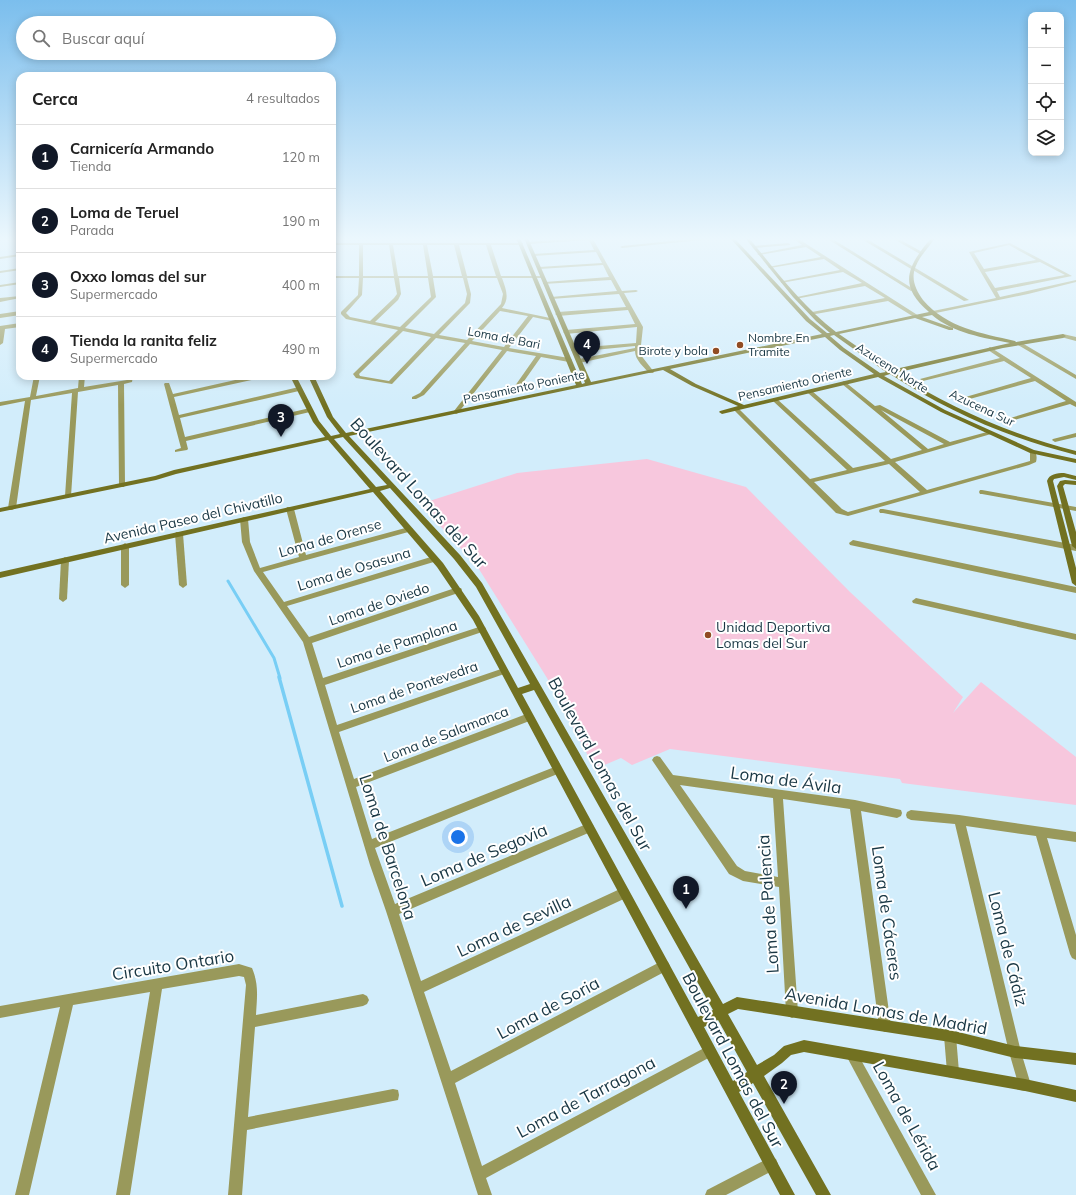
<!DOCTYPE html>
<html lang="es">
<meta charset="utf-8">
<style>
:root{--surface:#fff;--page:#f6f6f6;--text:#222;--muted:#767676;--line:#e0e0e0;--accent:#111827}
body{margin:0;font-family:Mulish,sans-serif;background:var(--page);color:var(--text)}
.controls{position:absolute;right:12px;top:12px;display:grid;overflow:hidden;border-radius:8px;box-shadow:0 2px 10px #0003}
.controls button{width:36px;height:36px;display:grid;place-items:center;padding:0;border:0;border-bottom:1px solid var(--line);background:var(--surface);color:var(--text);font:20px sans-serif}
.you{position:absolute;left:458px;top:837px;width:14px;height:14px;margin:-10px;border:3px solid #fff;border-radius:50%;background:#1a73e8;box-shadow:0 0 0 6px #1a73e833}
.badge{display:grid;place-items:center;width:26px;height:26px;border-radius:50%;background:var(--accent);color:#fff;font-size:13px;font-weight:700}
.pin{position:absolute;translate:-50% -33px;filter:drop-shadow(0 1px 2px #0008)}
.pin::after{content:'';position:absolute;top:21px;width:14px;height:12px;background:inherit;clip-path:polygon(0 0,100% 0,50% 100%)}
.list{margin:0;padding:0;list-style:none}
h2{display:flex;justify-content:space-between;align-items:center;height:52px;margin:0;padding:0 16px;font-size:17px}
h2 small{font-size:13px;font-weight:400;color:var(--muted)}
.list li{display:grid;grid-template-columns:26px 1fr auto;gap:12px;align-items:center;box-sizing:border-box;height:64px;padding:0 16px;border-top:1px solid var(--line)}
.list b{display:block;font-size:15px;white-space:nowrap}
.list p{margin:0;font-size:13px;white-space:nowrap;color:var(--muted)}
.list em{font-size:13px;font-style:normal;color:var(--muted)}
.icon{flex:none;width:22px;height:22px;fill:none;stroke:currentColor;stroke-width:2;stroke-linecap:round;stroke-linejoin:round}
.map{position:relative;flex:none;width:1076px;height:1195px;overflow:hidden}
.search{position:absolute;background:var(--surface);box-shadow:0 2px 10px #0003;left:16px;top:16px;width:320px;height:44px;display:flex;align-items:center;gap:10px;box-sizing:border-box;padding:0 14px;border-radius:22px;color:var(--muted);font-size:15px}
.panel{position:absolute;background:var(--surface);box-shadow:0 2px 10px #0003;left:16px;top:72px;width:320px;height:308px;border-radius:12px}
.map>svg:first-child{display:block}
.green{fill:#f7c7dd}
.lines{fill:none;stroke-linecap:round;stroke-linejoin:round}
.stream-far1{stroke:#78cef5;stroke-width:3}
.stream{stroke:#78cef5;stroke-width:3.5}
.street{fill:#99995b;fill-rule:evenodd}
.secondary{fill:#727121;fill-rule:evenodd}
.poi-dot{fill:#914c23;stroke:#fff;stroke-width:1.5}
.labels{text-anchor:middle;stroke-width:4;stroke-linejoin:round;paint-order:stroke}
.far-street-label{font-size:12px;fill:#193744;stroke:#fff}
.far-poi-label{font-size:12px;fill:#193744;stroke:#fff;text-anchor:start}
.street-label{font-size:14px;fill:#193744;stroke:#fff}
.poi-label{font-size:14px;fill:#193744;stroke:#fff;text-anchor:start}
.near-street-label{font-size:17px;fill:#193744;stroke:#fff}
</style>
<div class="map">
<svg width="1076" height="1195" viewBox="0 0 1076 1195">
<rect width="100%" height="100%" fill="#d2edfb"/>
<polygon class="green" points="647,459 746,487 850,592 963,697 953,713 981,682 1076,757 1076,805 902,783 900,779 670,749 632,765 621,758 595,769 547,678 477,566 420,504 517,473"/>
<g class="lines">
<polyline class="stream-far1" points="228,581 274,658 280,678"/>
<polyline class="stream" points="279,677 342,906"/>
<g class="street">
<path d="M579,238H596L593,239L622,291L636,290L638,291L636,292L624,293L643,327L640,354L654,372L653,373H649C644,367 635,360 635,351L579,363L576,361L579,359L635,348V346L574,352L571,350L574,348L636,343L637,327L566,334L563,332L566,330L635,324L628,310L558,316L555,314L558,312L626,307L619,294L551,299L549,298L551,297L617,291L611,280L543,284V283L545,282L609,277L603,265L539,269L537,268L539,267L602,263L596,252L533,256L531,255L533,254L594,250L589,240L528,244L526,243L528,242Z"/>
<polygon points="700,238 713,238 711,239 622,248 620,247 622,246"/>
<polygon points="792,238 797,238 919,316 914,317 888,301 810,315 810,313 812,312 885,298 865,286 795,299 795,297 797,297 862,283 843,272 781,283 781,281 783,281 840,270 824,259 770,268 768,267 821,257 806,247 759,255 757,254 802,245"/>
<polygon points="826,238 831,238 915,290 911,291"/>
<polygon points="860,238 865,238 969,300 964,301"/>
<polygon points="892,238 897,238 924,253 920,254"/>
<path d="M332,243H523V244L521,245H491L501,276H542L544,277L542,278H502C506,289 510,299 502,308L555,319L552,321L533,317L509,348L569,358L572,360L569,362L541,357L515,394L513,395L510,393L536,356L507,351L458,413L456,414L453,412L454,411L502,350L470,344L424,395L416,399H412V397L420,393L465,343L436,338L392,384L356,378L353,374L354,373L398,330L346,319L341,314V312L358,295L359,278H332V276H359V245H332ZM363,245H389L394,276H363ZM393,245H423L428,276H398ZM427,245H454L462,276H433ZM459,245H486L496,276H467ZM363,278H394L397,294L394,298L370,321L350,317L346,313L362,295ZM399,278H428L431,297L400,327L375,322L398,300L401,294ZM433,278H463L467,294L465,303L434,334L405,328L436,297ZM467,278H497L503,294L501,304L467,340L439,335L470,303L471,294ZM500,311L528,316L504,347L472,341ZM403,331L431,337L389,381L360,376L359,374Z"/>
<polygon points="788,243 790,244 790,245 754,248 752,247 754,246"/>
<path d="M1010,243L1072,276L997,291L1000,297L1076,280V282L1028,294L931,314V312L933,311L996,298L969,252ZM1009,245L1036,260L984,269L974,253ZM1040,262L1065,275L995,288L985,272Z"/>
<polygon points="20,254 20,256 0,259 0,257"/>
<polygon points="20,268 20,270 0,273 0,271"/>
<polygon points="20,282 20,284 0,287 0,285"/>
<polygon points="20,296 20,298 0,302 0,298"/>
<polygon points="20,311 20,315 0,318 0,314"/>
<polygon points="20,323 20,327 5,329 3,343 0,345 0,326"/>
<polygon points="1063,334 1076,337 1076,341 1061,337 1060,336"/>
<polygon points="1018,343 1022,343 1076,375 1076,379 1018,345"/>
<polygon points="990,347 1076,402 1076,407 1070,404 1011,421 1007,421 1007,419 1066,401 1035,381 966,400 962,400 962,398 1031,378 1004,361 923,381 920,379 1000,358 988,350 987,349"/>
<polygon points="34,376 40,376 36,396 78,388 79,376 85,376 84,387 127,380 127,376 133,376 132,382 124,384 125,485 124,487 120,487 119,485 118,385 78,392 71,496 68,498 65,496 72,393 31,400 16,508 12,510 9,510 8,508 25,401 0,406 0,402 30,397"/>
<polygon points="253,376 264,376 261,378 174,397 179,415 299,387 302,389 299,391 180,418 185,437 310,408 313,410 310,412 186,441 188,449 187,450 175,452 175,450 181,448 164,384 165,383 169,383 173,394"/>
<path d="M844,381L875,406L880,405L950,442L987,432H991V434L895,462L927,490L1030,461V451H1034C1037,454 1037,458 1036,462L1029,465L848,516L836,513L733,409L736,407L738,408L810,479L847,470L773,401V399H777L853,468L885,461L808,393V391H812L891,459L922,450L842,384L841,383ZM881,410L944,444L928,449ZM889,464L920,492L848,512L842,509L814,482Z"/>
<polygon points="1076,433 1076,437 1055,442 1052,440 1053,439"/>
<polygon points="980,490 982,490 1076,507 1076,511 982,494 980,494 979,492"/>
<polygon points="287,507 290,507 294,509 306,555 409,527 413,529 412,531 263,572 284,602 434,556 438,559 437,561 287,606 309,637 455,588 461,588 462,590 461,592 312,643 323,678 482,626 485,627 486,629 485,631 325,685 337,725 504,668 507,669 508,671 507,673 339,732 354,779 529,713 532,714 534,717 532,720 356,787 372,839 557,766 560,767 562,770 560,773 375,848 395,904 589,823 593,825 594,828 593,831 399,914 421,981 620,889 624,888 628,889 629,893 628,897 424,992 451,1071 660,962 664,960 668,962 670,966 668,970 455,1083 482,1166 706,1047 710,1045 714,1047 716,1051 714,1055 486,1178 492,1195 478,1195 386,911 370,865 303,642 254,571 242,542 240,519 244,517 248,519 250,542 260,568 299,557 286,509"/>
<polygon points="880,509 883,509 1076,545 1076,551 883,513 880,513 879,511"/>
<polygon points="176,532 182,532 183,534 187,585 183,588 179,585 175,534"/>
<polygon points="853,540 1076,587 1076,593 850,545 849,543"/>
<polygon points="125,543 129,546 129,585 125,588 121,585 121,546"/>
<polygon points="65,557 69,560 67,599 63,602 59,599 61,560"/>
<polygon points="916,598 1076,634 1076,640 913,603 912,601"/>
<path d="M657,756L660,757L673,775L855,800L901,810L902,813L901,816L897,818L861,811L891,1026L889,1030L885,1032L881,1030L879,1026L850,809L783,799L798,1012L796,1016L792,1018L788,1016L786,1012L779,887L743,881L729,874L654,763L652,760L654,757ZM680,785L773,798L778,877L745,871L737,866Z"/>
<polygon points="911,810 959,815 1076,832 1076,842 1047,838 1076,935 1076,960 1072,958 1070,954 1036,836 966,826 1021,1052 1031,1085 1030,1090 1025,1091 1020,1090 1009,1052 955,824 911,820 907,818 906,815 907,812"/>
<path d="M239,964L252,968C259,985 257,996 256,1015L363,994L367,996L369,1000L367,1004L363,1006L255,1027L248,1117L393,1089L398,1090L399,1095L398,1100L247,1130L242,1195H228L246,985L244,977L239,976L162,989L130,1195H116L150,992L73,1005L29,1195H15L60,1007L0,1018V1006Z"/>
<polygon points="950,1030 954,1032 956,1036 959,1072 958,1077 953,1078 948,1077 947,1072 944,1036 946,1032"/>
<polygon points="852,1049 856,1051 936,1195 921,1195 848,1059 846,1055 848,1051"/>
<polygon points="771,1157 776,1159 778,1164 776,1169 726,1195 705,1195 707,1190"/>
</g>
<g class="secondary">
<path d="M516,238H520L582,384L585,383L524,238H528L591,382L822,334L806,321L730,238H734L810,319L827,333H830L816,321L793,297L745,238H749C776,271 802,306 836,332L929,312C897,285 908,266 931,238H935C928,249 917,258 914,272C912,282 917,292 923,300C947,328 981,333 1015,341L1016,342L1063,334L1066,336L1063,338L1003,348L895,373C952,408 1011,435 1076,451V455C1008,438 949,412 890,374L884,376L945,410L1034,450L1076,459V463L1030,453L941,412L878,377L722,414L719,412L720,411L738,406L692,386L663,370L349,436L460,555L482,583L723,1004L737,997L950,1030L1015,1046L1076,1053V1065L1015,1058L950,1042L738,1009L728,1014L757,1065L774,1055L784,1046L804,1040L1025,1079L1076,1090V1102L1025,1091L804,1052L791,1055L782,1063L764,1076L831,1195H816L753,1083L739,1092L795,1195H780L473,620L437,567L373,492L0,578V572L370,489L328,440L176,474L156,480L0,512V508L155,476L174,470L325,437L313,422L290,376H296L319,421L331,436L340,434L327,417L308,376H314L333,417L346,433L576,385ZM932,315C953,333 984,338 1010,343L891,370L839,334L915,318L949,330H953V328L922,317ZM834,335L886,372L880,373L844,348L830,336ZM825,337L840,350L874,374L744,405L696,384L670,369ZM343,437L387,485L376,487L334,439ZM390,488L454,559L476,587L530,684L518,688L479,616L443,563L380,491ZM534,690L713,1010L698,1017L522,694ZM718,1020L747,1072L733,1081L704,1027Z"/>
<path d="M1064,473L1076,476V480L1064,477L1054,479L1053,481L1076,568V586L1072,583L1047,481C1049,474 1057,473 1064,473Z"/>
<polygon points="1065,480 1076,481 1076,485 1065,484 1063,486 1076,532 1076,549 1072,546 1057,486 1060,481"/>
</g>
</g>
<linearGradient id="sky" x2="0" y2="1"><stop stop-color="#7bbeed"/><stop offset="0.59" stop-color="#ebf7fd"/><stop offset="1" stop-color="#ebf7fd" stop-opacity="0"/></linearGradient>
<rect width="1076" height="405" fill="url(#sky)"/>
<g class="poi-dot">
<circle cx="740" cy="345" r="4"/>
<circle cx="716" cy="351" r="4"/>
<circle cx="708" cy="635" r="4"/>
</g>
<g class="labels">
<g class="far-street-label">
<text transform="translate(504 338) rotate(11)" y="4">Loma de Bari</text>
<text transform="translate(892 368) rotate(32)" y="4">Azucena Norte</text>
<text transform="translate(795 384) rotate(-13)" y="4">Pensamiento Oriente</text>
<text transform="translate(524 387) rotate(-12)" y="4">Pensamiento Poniente</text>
<text transform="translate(982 408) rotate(25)" y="4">Azucena Sur</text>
</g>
<g class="far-poi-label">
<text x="748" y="342">Nombre En<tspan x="748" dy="14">Tramite</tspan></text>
<text x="708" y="355" text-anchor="end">Birote y bola</text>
</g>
<g class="street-label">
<text transform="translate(193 518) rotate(-13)" y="5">Avenida Paseo del Chivatillo</text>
<text transform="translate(330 538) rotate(-16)" y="5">Loma de Orense</text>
<text transform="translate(354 569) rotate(-17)" y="5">Loma de Osasuna</text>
<text transform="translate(379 604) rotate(-19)" y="5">Loma de Oviedo</text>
<text transform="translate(397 644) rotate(-18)" y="5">Loma de Pamplona</text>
<text transform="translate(414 687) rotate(-19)" y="5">Loma de Pontevedra</text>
<text transform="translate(446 734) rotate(-21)" y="5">Loma de Salamanca</text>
</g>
<g class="poi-label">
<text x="716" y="632">Unidad Deportiva<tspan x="716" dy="16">Lomas del Sur</tspan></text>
</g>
<g class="near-street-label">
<text transform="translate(419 493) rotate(48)" y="6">Boulevard Lomas del Sur</text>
<text transform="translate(600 764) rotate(61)" y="6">Boulevard Lomas del Sur</text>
<text transform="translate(786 780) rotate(8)" y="6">Loma de Ávila</text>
<text transform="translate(388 847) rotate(72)" y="6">Loma de Barcelona</text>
<text transform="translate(484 855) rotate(-23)" y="6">Loma de Segovia</text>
<text transform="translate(768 904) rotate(-94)" y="6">Loma de Palencia</text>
<text transform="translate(887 913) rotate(82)" y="6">Loma de Cáceres</text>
<text transform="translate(514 926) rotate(-25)" y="6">Loma de Sevilla</text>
<text transform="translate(1008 949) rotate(76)" y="6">Loma de Cádiz</text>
<text transform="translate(173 965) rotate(-9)" y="6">Circuito Ontario</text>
<text transform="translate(548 1008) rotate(-28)" y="6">Loma de Soria</text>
<text transform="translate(886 1011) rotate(10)" y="6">Avenida Lomas de Madrid</text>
<text transform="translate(733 1060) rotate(62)" y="6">Boulevard Lomas del Sur</text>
<text transform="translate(586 1097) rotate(-28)" y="6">Loma de Tarragona</text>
<text transform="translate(907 1116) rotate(61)" y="6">Loma de Lérida</text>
</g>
</g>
</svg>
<div class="controls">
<button>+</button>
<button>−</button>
<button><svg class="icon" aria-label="locate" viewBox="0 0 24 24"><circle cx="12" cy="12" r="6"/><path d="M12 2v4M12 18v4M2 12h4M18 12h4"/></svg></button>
<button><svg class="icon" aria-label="layers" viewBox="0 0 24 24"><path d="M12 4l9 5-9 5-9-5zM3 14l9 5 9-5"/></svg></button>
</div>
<div class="you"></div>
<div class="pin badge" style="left:686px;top:909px">1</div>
<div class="pin badge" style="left:784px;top:1104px">2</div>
<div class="pin badge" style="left:281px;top:437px">3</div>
<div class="pin badge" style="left:587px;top:364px">4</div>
<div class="search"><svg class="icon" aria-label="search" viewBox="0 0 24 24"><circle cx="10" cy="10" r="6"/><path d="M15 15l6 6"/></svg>Buscar aquí</div>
<section class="panel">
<h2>Cerca<small>4 resultados</small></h2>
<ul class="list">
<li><span class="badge">1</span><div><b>Carnicería Armando</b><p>Tienda</p></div><em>120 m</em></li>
<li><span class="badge">2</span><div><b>Loma de Teruel</b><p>Parada</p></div><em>190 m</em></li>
<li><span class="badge">3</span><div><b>Oxxo lomas del sur</b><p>Supermercado</p></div><em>400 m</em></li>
<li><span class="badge">4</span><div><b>Tienda la ranita feliz</b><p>Supermercado</p></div><em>490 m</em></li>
</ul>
</section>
</div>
